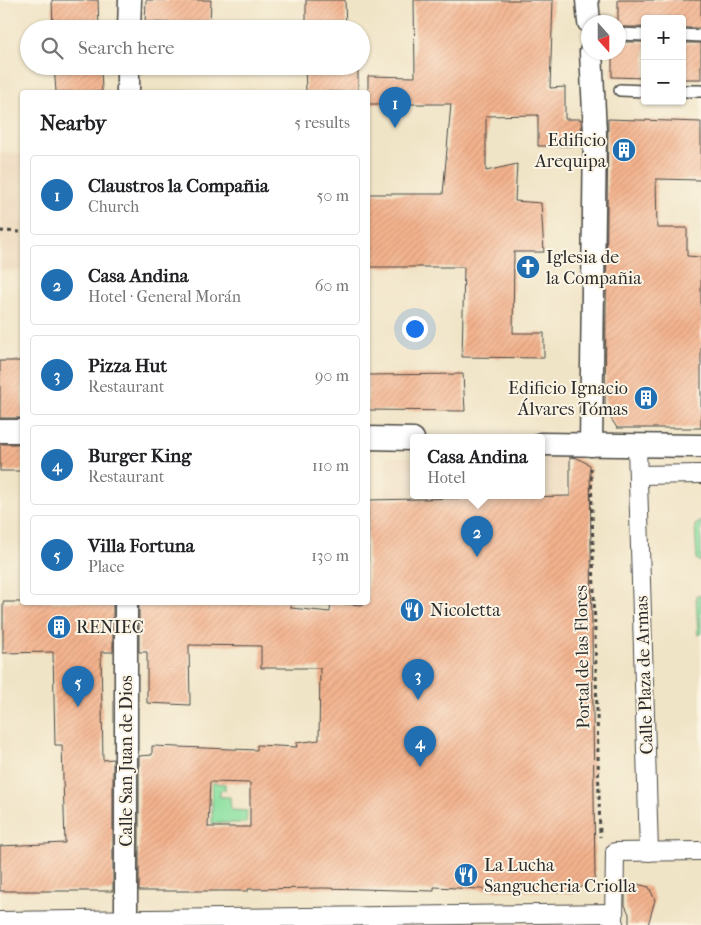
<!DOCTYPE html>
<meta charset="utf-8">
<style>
:root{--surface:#fff;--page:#f2f2f2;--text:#202124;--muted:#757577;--line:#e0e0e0;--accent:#1f6fb2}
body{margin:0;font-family:"IM FELL French Canon",serif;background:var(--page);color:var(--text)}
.controls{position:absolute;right:15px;top:15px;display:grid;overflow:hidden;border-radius:5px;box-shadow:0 1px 4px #0004}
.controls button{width:45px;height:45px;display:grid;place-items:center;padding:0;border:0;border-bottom:1px solid var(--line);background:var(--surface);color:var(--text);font:25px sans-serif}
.compass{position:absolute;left:581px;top:15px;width:45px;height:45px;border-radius:50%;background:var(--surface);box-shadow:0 1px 4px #0004;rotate:159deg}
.you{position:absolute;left:414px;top:328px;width:18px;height:18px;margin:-12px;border:4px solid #fff;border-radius:50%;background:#1a73e8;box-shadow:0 0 0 8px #1a73e833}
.badge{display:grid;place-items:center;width:32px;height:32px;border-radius:50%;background:var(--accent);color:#fff;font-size:16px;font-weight:700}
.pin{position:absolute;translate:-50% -41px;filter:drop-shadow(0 1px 2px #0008)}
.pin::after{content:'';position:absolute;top:26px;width:18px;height:15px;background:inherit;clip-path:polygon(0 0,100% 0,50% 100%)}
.popup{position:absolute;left:410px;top:434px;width:135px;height:65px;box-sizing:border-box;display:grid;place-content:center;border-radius:5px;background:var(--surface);filter:drop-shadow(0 1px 4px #0005);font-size:16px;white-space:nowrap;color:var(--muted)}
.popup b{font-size:19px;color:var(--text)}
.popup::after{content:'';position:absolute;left:50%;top:100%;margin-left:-10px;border:10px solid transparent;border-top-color:var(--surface)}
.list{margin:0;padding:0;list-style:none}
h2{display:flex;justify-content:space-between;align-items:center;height:65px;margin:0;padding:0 20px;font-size:21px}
h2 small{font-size:16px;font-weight:400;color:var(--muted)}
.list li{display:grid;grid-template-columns:32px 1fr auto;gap:15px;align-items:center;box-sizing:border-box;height:80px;margin:0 10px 10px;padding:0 10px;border:1px solid var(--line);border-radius:5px}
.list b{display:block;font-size:19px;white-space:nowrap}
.list p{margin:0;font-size:16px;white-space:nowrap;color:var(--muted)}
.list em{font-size:16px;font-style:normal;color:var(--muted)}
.icon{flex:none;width:28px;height:28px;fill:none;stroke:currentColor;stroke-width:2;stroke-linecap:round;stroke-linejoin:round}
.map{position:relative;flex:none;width:701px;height:925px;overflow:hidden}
.search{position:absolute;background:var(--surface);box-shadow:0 1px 4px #0004;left:20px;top:20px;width:350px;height:55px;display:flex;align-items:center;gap:12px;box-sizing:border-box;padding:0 18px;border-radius:28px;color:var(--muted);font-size:19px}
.panel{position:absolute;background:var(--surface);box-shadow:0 1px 4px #0004;left:20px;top:90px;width:350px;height:515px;border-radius:5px}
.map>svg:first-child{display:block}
.built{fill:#ecd7ba}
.green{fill:#8ce0a1;stroke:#5c8666}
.building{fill:url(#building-hatch);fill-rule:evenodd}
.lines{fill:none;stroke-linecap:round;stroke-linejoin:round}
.service-casing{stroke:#494742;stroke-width:14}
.pedestrian-casing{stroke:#494742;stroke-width:20}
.minor-casing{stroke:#494742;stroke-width:25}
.path{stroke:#494742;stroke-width:3;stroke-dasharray:4 4;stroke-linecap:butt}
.service{stroke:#fff;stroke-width:11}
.pedestrian{stroke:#fff;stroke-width:18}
.minor{stroke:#fff;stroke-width:22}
.labels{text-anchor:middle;stroke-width:4;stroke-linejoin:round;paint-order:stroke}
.poi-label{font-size:18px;fill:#2b2b2b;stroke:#fcf5e5;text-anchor:start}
.street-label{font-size:18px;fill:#2b2b2b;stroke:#fcf5e5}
</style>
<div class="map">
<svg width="701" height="925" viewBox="0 0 701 925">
<defs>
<pattern id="building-hatch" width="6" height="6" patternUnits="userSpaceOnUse" patternTransform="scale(1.25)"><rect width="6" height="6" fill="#f3b28d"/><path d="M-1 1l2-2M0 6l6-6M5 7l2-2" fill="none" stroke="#d0997a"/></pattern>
</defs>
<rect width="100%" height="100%" fill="#fcf5e5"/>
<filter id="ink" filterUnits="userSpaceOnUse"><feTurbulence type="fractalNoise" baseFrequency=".02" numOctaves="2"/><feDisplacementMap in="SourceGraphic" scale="10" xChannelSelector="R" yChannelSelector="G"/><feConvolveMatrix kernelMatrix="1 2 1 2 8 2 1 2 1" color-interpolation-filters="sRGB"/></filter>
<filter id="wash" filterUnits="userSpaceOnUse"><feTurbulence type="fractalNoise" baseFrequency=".0096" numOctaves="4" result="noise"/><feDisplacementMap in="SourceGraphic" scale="20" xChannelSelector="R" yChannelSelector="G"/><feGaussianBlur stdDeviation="1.12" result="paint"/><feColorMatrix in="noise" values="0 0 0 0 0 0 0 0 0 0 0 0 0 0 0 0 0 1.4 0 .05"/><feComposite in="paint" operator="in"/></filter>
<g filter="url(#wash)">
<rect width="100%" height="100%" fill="#f0e4c6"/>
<g class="built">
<polygon points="0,153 22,154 22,271 0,270"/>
<polygon points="541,456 564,456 565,493 541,494"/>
<polygon points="386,457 413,457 413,496 434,496 386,497"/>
</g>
<g class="green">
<polygon points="701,521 701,562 697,560 695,525"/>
<polygon points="696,595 701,596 701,633 698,636"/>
<polygon points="212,783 225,784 225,790 220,790 220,797 230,797 231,810 247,811 246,823 212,823"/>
</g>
<g id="blocks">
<g class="building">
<polygon points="52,0 98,0 99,29 53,29"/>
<polygon points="146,0 211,0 210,24 145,22"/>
<polygon points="306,0 345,0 346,29 306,29"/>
<polygon points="414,0 553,0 550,88 565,87 565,119 581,119 582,146 538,146 538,115 486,116 486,171 517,164 515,201 541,203 544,252 514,252 513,333 544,333 544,358 462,357 464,267 368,267 368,194 443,194 451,104 368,104 368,76 415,77"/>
<polygon points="618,0 701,0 701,28 682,28 682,19 645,19 645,27 618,27"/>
<polygon points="618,42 645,42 645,78 612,77 612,52 618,52"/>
<rect x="682" y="43" width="19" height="36"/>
<polygon points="54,66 101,66 102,92 56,92"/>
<polygon points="305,66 358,66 358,92 306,92"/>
<polygon points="608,119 701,122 701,180 656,179 657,228 687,228 687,256 701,257 701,428 617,428 605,409"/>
<rect x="0" y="361" width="22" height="57"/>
<polygon points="463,374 465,411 368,410 368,375"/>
<rect x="0" y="444" width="22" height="27"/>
<path d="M570,457L577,458L590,465L595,878L573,893L434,887V891L324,888L248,889V891H139V756L152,755V746L257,750V745L297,747L296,743L319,740L320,668H261V646L189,645L190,705L147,703V652H139V602H291V608L330,612L331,603L363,605V602H368V500L570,496ZM210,782L250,783V827H208Z"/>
<polygon points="3,602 113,602 113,652 101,652 103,760 113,759 113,891 0,891 0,846 65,843 62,745 55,745 53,652 3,653"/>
<polygon points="637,884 649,887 655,900 648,925 629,925 629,914 625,905 625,890"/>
</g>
</g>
</g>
<g filter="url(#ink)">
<use href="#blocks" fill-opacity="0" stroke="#494742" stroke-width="1"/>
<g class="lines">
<g class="service-casing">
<g id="service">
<polyline points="618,34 645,35"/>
<polyline points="682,35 701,36"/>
<polyline points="620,90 645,91"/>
<polyline points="682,91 701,91"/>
</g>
</g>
<g class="pedestrian-casing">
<g id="pedestrian">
<polyline points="637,446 649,852"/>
<polyline points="638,475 701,474"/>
<polyline points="0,921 614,913"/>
<polyline points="614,923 615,852 701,851"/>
</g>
</g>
<g class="minor-casing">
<g id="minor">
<polyline points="587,0 589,22"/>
<polyline points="129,29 130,0"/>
<polyline points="591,52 595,132 591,445"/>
<polyline points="128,92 128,66"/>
<polyline points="0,431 22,431"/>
<polyline points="368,438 413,439"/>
<polyline points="541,444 701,446"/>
<polyline points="126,602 126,925"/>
</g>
</g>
<g class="path">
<polyline points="0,231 22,232"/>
<polyline points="591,468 600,837"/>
</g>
<use href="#service" class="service"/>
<use href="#pedestrian" class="pedestrian"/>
<use href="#minor" class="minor"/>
</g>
</g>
<defs>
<g id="building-disc" transform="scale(1.25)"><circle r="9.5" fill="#1f6fb2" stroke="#fcf5e5"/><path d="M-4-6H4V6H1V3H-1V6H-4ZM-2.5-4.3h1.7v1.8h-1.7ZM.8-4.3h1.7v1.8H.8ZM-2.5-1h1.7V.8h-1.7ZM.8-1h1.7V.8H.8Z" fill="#fff"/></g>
<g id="church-disc" transform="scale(1.25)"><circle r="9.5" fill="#1f6fb2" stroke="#fcf5e5"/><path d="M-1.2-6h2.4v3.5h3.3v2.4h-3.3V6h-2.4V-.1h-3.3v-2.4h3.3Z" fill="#fff"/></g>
<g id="restaurant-disc" transform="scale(1.25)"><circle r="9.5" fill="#1f6fb2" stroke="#fcf5e5"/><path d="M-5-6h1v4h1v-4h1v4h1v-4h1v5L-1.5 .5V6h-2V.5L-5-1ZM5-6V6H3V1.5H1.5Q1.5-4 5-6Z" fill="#fff"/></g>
</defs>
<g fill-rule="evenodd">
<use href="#building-disc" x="624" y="150"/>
<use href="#church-disc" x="528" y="267"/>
<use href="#building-disc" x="646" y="398"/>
<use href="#restaurant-disc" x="412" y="610"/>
<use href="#building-disc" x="59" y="627"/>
<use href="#restaurant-disc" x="466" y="875"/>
</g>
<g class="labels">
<g class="poi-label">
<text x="606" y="146" text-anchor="end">Edificio<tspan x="606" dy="21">Arequipa</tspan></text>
<text x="546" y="263">Iglesia de<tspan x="546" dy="21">la Compañia</tspan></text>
<text x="628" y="394" text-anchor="end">Edificio Ignacio<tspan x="628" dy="21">Álvares Tómas</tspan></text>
<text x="430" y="616">Nicoletta</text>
<text x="76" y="633">RENIEC</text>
<text x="484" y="871">La Lucha<tspan x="484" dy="21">Sangucheria Criolla</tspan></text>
</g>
<g class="street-label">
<text transform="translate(582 657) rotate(-91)" y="6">Portal de las Flores</text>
<text transform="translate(644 675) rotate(-92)" y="6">Calle Plaza de Armas</text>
<text transform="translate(126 761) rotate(-90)" y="6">Calle San Juan de Dios</text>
</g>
</g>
</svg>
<div class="controls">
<button>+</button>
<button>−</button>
</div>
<svg class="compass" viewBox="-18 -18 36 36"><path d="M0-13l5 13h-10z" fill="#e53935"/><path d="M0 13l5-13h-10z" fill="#757577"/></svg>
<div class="you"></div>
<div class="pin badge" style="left:395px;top:128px">1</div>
<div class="pin badge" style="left:477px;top:557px">2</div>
<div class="popup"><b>Casa Andina</b>Hotel</div>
<div class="pin badge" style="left:418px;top:700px">3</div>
<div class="pin badge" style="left:420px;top:767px">4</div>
<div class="pin badge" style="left:78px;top:707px">5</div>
<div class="search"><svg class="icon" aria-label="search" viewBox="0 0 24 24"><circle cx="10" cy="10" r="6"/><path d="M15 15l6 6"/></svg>Search here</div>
<section class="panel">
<h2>Nearby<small>5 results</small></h2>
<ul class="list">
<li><span class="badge">1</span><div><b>Claustros la Compañia</b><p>Church</p></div><em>50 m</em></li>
<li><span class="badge">2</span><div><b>Casa Andina</b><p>Hotel · General Morán</p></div><em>60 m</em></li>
<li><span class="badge">3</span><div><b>Pizza Hut</b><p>Restaurant</p></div><em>90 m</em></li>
<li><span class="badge">4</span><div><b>Burger King</b><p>Restaurant</p></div><em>110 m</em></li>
<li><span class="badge">5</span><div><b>Villa Fortuna</b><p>Place</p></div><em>130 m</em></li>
</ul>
</section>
</div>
